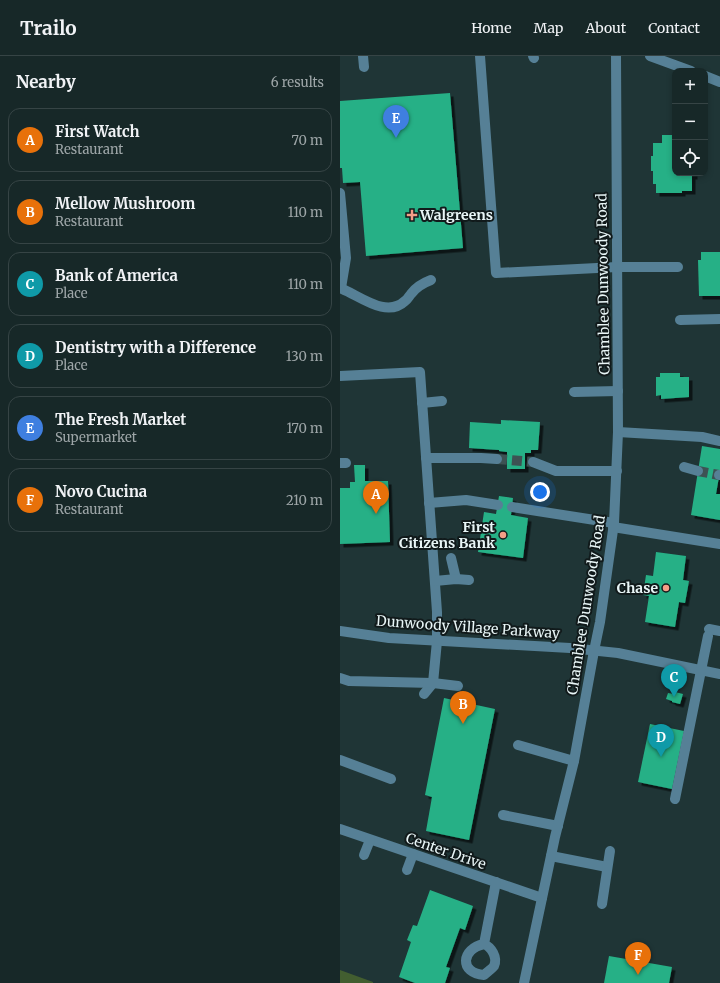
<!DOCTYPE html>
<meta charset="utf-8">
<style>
:root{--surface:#172828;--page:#203030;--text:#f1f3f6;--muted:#9ea6a8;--line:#364445;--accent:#95b2f1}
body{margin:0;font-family:Merriweather,serif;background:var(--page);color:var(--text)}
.controls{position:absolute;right:12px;top:12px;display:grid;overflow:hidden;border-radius:8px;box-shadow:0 2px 6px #0003}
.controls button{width:36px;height:36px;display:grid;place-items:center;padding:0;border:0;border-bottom:1px solid var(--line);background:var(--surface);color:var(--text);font:20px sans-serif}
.you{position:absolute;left:200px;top:436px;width:14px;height:14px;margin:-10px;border:3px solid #fff;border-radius:50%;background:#1a73e8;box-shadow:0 0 0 6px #1a73e833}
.badge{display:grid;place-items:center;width:26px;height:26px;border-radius:50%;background:var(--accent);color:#fff;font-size:13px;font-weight:700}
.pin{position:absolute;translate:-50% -33px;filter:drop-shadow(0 1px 2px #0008)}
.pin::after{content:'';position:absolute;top:21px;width:14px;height:12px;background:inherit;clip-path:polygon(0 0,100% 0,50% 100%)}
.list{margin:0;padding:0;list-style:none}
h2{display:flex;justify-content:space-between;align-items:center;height:52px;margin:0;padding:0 16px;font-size:17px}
h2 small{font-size:13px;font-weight:400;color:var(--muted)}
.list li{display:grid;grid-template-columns:26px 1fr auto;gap:12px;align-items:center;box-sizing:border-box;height:64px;margin:0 8px 8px;padding:0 8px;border:1px solid var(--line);border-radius:12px}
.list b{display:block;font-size:15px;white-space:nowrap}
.list p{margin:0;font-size:13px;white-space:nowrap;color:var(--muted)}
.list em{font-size:13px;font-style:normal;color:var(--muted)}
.icon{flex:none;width:22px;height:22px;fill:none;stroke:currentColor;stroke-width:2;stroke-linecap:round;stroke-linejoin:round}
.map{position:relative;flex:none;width:380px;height:927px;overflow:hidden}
header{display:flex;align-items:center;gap:24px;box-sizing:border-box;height:56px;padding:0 20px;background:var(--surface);border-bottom:1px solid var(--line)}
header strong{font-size:19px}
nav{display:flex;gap:22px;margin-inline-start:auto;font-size:14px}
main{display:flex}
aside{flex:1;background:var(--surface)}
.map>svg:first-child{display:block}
.green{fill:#425e30}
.building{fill:#26b086;filter:url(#shadow)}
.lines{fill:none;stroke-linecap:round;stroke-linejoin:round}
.minor-tunnel{stroke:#3d5253;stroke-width:10;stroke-dasharray:10 5;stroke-linecap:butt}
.minor{stroke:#568096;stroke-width:10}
.poi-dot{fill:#f49e87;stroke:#111a1b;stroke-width:1.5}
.labels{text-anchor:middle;stroke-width:4;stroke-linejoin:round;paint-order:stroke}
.poi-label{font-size:14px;font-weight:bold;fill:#e9f6f7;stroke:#111a1b;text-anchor:end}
.street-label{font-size:14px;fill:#e9f6f7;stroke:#111a1b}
</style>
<header>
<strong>Trailo</strong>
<nav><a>Home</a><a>Map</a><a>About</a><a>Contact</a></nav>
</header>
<main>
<aside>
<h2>Nearby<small>6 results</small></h2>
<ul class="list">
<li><span class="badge" style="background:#e8710a">A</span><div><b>First Watch</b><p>Restaurant</p></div><em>70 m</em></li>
<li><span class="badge" style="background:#e8710a">B</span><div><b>Mellow Mushroom</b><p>Restaurant</p></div><em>110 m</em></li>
<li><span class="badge" style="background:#0f9aa8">C</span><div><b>Bank of America</b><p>Place</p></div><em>110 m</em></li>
<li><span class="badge" style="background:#0f9aa8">D</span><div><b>Dentistry with a Difference</b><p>Place</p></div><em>130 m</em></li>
<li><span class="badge" style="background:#3f7fe0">E</span><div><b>The Fresh Market</b><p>Supermarket</p></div><em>170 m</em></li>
<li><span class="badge" style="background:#e8710a">F</span><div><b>Novo Cucina</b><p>Restaurant</p></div><em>210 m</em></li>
</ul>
</aside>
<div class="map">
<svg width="380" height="927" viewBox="0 0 380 927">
<defs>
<filter id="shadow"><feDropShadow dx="3.5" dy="3.5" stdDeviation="0" flood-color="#0009"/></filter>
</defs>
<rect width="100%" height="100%" fill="#1f3536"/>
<polygon class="green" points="0,914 33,926 33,927 0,927"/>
<g class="building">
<polygon points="110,37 123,192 26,200 20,126 3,127 2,112 0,112 0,45"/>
<polygon points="322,79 335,79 335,117 354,117 354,120 352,120 352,135 342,135 342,137 316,137 316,128 313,128 313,115 311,115 311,100 313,100 313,87 322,87"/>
<polygon points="361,196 380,196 380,240 359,240 358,204 361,204"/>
<polygon points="320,317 340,317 340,321 349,321 349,341 321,343 321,339 316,340 316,321 320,321"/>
<polygon points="161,364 200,366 198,394 191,394 191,397 185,397 185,413 167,413 167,396 159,395 159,394 129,392 130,366 161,368"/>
<polygon points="362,390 380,393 380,415 376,438 380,438 380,464 351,459"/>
<polygon points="14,409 25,409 25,425 48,425 50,486 0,488 0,432 10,432 10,426 15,426"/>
<polygon points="159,440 173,442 171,459 188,462 183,502 138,496 144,456 156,458"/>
<polygon points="316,496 346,500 343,524 349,525 345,547 339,546 335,571 305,566 309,540 303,539 306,519 313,520"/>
<polygon points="335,636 343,638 340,648 332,646 332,645 326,643 328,637 334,638"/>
<polygon points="104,642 155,653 129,784 86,775 92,741 85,739"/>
<polygon points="310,668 344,675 332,733 298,726"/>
<polygon points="90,834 133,850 125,874 120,872 106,911 110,912 105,927 75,927 59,921 71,886 67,884 73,869 77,870"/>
<polygon points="269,900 332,911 329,927 264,927"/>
</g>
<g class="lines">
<g class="minor-tunnel">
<polyline points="157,403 193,406"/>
<polyline points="358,415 379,419"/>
</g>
<g class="minor">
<polyline points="23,0 24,11"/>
<polyline points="140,0 156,217 277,211 338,211"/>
<polyline points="193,0 194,2"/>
<polyline points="310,0 351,15"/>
<polyline points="365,20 380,26"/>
<polyline points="0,137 6,202 1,232"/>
<path d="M0,232C19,239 46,263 65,245C68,243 69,240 71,238C76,231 83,227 91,224"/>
<polyline points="340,264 380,263"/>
<polyline points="0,320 80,316 97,556 97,585 93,627 84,638"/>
<polyline points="234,336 278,335"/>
<polyline points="82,347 102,345"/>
<polyline points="278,376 362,381 380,385"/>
<polyline points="86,402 141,402 157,403"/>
<polyline points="193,406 216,415 277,415"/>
<polyline points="0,407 6,407"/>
<polyline points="344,411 358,415"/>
<polyline points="379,419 380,419"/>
<polyline points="89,447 126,444 158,449"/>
<polyline points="172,451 274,467"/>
<polyline points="273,471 380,488"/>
<polyline points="111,502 116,523"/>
<polyline points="95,525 116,523 129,524"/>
<polyline points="369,573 380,575"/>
<polyline points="0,575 49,582 230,592 278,597 380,618"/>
<polyline points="0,622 9,625 93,627 118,630"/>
<polyline points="178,689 234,705"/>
<polyline points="0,704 51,723"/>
<polyline points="335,743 368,580"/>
<polyline points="163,759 218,770"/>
<polyline points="0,773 202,842"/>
<polyline points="24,799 30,784"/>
<polyline points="211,800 267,811"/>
<polyline points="67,814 73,798"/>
<polyline points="262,848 270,795"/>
<path d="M144,888C151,891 158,901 154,910C152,913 147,916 144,919C119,917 121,893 144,888L156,826"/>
<polyline points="184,927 215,781 234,705 254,595 260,566 274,467 278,376 276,0"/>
</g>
</g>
<g class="poi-dot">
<path d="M70 153h4v4h4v4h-4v4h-4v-4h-4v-4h4z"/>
<circle cx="163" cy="479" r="4"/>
<circle cx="326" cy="532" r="4"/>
</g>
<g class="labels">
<g class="poi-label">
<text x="80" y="164" text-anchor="start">Walgreens</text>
<text x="155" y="476">First<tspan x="155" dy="16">Citizens Bank</tspan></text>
<text x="318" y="537">Chase</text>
</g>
<g class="street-label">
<text transform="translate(263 228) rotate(-91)" y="5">Chamblee Dunwoody Road</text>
<text transform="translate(246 549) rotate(-81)" y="5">Chamblee Dunwoody Road</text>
<text transform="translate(128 571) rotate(4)" y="5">Dunwoody Village Parkway</text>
<text transform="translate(106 795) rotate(19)" y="5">Center Drive</text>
</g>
</g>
</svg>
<div class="controls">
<button>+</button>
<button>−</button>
<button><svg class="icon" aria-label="locate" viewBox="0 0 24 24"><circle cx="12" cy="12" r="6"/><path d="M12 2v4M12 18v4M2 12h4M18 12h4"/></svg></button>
</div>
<div class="you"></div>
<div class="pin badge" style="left:36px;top:458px;background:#e8710a">A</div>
<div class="pin badge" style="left:123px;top:668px;background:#e8710a">B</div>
<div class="pin badge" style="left:334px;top:641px;background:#0f9aa8">C</div>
<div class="pin badge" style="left:321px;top:701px;background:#0f9aa8">D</div>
<div class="pin badge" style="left:56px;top:82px;background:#3f7fe0">E</div>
<div class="pin badge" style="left:298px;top:919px;background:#e8710a">F</div>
</div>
</main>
